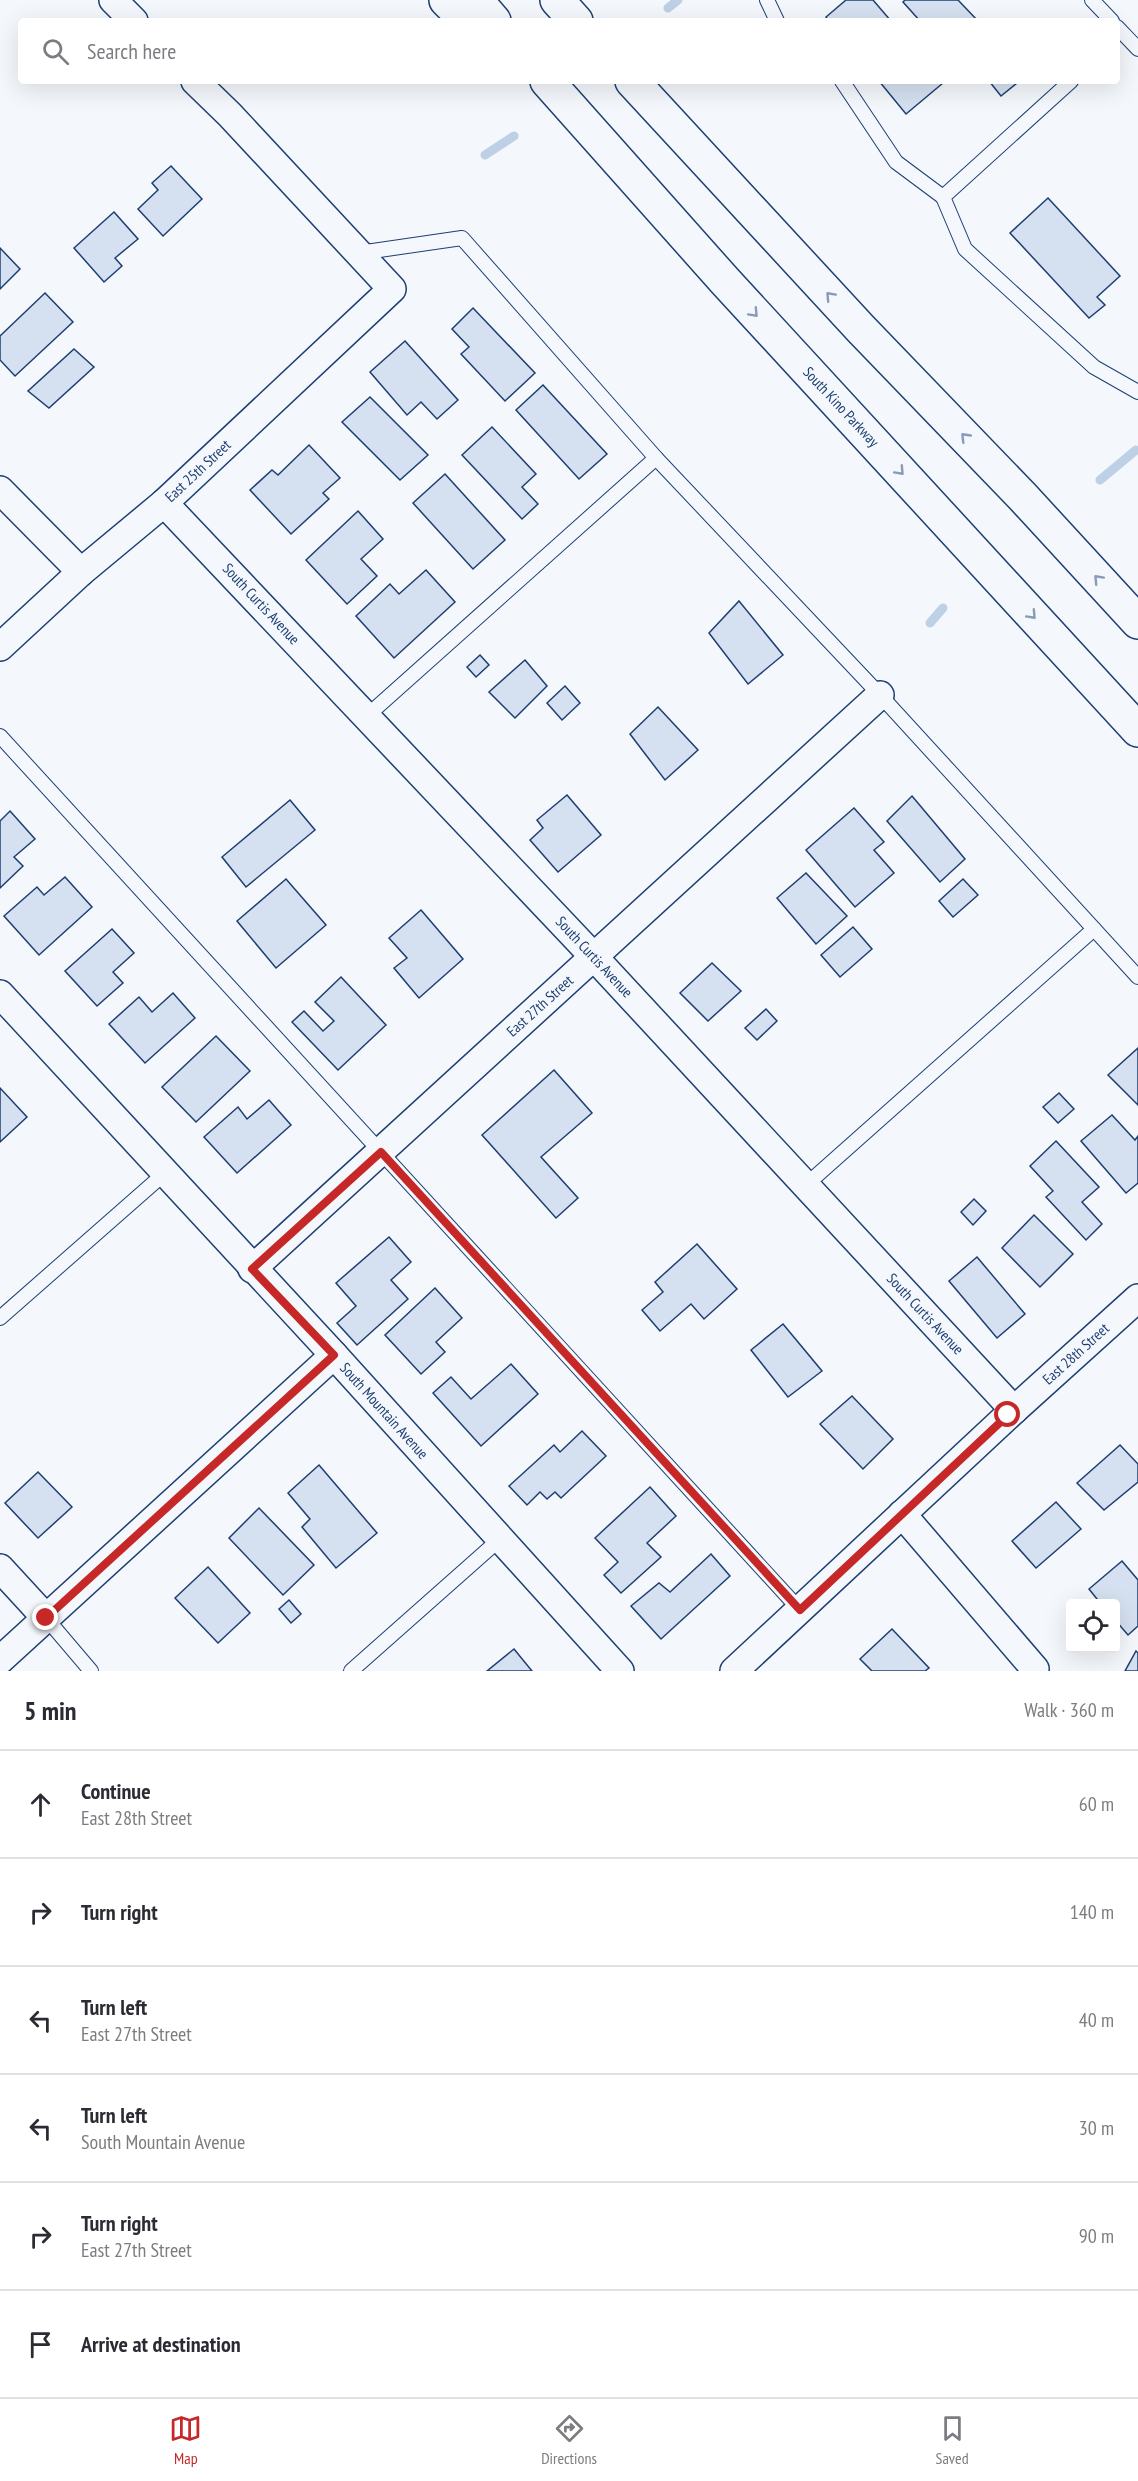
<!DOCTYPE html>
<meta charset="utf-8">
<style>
:root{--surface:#fff;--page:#f7f7f7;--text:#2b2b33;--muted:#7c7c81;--line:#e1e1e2;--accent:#c62828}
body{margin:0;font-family:"PT Sans Narrow",sans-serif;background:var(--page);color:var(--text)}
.controls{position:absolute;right:18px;bottom:18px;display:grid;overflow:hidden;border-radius:6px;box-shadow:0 6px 24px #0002}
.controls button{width:54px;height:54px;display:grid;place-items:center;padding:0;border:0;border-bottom:2px solid var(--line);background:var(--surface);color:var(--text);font:30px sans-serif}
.stop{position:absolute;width:18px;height:18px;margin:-14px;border:4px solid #c62828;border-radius:50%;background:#fff}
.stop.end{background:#c62828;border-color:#fff;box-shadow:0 2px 6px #0008}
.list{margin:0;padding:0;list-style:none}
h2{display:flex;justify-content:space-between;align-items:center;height:78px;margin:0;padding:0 24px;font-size:26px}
h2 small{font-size:20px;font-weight:400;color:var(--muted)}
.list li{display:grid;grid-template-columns:39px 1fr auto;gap:18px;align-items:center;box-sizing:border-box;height:108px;padding:0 24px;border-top:2px solid var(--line)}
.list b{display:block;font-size:22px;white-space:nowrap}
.list p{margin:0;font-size:20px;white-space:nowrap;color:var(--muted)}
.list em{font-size:20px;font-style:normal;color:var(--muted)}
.icon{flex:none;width:33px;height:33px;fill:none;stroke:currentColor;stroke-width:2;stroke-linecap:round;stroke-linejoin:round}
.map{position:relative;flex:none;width:1138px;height:1671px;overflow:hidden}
.search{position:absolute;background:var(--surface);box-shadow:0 6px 24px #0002;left:18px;right:18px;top:18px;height:66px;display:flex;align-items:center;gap:15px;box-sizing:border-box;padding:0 21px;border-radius:6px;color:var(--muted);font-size:22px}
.sheet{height:726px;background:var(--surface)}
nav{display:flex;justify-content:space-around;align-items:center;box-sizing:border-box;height:84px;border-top:2px solid var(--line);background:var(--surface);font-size:16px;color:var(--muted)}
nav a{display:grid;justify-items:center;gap:3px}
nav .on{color:var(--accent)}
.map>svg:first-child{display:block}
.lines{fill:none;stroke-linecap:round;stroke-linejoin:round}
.stream{stroke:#bed0e5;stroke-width:9}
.building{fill:#d5e0f0;stroke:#1d3f73;stroke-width:1.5}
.service-casing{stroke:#1d3f73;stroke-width:16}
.minor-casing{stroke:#1d3f73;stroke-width:30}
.primary-casing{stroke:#1d3f73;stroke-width:36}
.service{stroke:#f4f7fb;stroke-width:14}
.minor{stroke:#f4f7fb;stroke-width:27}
.primary{stroke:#f4f7fb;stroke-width:33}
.oneway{stroke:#889bb7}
.route{stroke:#c62828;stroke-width:8}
.labels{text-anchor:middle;stroke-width:4.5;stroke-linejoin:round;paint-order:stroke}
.street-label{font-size:15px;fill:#1d3f73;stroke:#f4f7fb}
</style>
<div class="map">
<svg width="1138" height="1671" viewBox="0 0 1138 1671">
<rect width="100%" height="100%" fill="#f4f7fb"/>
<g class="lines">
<g class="stream">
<polyline points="668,8 678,0"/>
<polyline points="485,155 514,136"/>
<polyline points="1100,480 1136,450"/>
<polyline points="930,623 943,608"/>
</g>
</g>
<g class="building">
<polygon points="846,0 873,0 891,21 829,21 826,17"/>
<polygon points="905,0 958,0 978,21 920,21 903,2"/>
<polygon points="879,81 941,81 943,83 906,114"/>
<polygon points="989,81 1015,81 1017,83 1001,96"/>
<polygon points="171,166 202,199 163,236 138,209 158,190 152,183"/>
<polygon points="1048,198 1120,276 1097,297 1105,305 1089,318 1010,233"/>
<polygon points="114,212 138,239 115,258 122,266 104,282 74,248"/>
<polygon points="0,248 20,269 0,289"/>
<polygon points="45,293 73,322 15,376 0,360 0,336"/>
<polygon points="473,308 535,373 505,401 461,354 469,347 452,329"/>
<polygon points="405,341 458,400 437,419 421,402 407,415 370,372"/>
<polygon points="74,349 94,367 49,408 28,391"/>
<polygon points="543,385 607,454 579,479 516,410"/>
<polygon points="370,397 428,455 400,480 342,422"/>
<polygon points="492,427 536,474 522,487 538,504 522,519 462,455"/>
<polygon points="309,445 340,478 323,493 329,499 291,534 250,490 272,470 278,475"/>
<polygon points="445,474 505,540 473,569 413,503"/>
<polygon points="358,511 383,539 361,559 377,576 347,604 306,560"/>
<polygon points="426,570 455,602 394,658 356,616 390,584 399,594"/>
<polygon points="739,601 783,655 748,684 709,633"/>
<polygon points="480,655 489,665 476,677 467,667"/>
<polygon points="525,660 547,686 515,718 489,692"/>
<polygon points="565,686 580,703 562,720 547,703"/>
<polygon points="658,707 698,750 665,780 630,734"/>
<polygon points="567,795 601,835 558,872 530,840 543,828 537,820"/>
<polygon points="912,796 965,859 940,882 887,821"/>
<polygon points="290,800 315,830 246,887 222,857"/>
<polygon points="854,808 884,842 874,850 894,873 855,907 806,850"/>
<polygon points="10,811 35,839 14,857 23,866 0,888 0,821"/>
<polygon points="806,873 847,916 816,944 777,898"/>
<polygon points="65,877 92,907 39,955 4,916 37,887 44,895"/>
<polygon points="286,879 326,925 276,968 237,921"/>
<polygon points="963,879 978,895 953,917 939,901"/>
<polygon points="421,910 463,959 419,998 394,968 407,958 389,938"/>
<polygon points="853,927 872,949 840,977 821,955"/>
<polygon points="112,929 134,953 113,972 123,983 97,1006 65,971"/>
<polygon points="712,963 741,991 708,1021 680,993"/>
<polygon points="341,977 386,1025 338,1070 292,1022 304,1011 323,1031 334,1021 315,1002"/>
<polygon points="173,993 195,1018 145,1063 109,1024 139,997 152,1012"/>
<polygon points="766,1009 777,1021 757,1040 745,1028"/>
<polygon points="216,1036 250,1071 196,1122 162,1087"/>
<polygon points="1138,1048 1138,1105 1108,1075"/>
<polygon points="554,1070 592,1113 541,1157 578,1198 556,1218 482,1135"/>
<polygon points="0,1088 27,1117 0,1142"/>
<polygon points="1059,1093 1074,1109 1058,1123 1043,1107"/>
<polygon points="269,1100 291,1125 237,1173 204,1137 238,1107 247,1119"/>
<polygon points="1112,1115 1135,1140 1138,1136 1138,1183 1126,1193 1081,1141"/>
<polygon points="1056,1141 1099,1187 1082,1202 1102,1224 1086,1240 1046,1197 1053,1191 1030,1166"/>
<polygon points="974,1199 986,1211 973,1225 961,1212"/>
<polygon points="1034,1215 1073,1254 1040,1287 1002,1248"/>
<polygon points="389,1237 411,1262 391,1280 408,1299 357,1345 337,1323 356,1306 336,1283"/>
<polygon points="697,1244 737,1289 704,1319 691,1304 660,1331 642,1310 663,1292 655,1282"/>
<polygon points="977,1257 1025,1314 997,1338 949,1281"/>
<polygon points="435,1288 462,1318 436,1342 445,1352 421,1374 385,1335"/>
<polygon points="783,1324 822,1371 788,1397 751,1350"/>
<polygon points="511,1364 538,1394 481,1446 433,1393 451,1377 471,1399"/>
<polygon points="852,1396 893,1439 863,1469 820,1424"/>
<polygon points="582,1431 606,1456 561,1498 555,1492 547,1499 540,1492 527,1505 509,1486 554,1445 560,1452"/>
<polygon points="1120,1445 1138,1464 1138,1482 1104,1510 1077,1483"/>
<polygon points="319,1465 377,1533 336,1568 302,1527 310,1519 288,1493"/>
<polygon points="38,1472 72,1507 38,1538 5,1503"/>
<polygon points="650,1487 676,1516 647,1543 661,1557 621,1593 604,1575 618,1562 595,1538"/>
<polygon points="1056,1502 1081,1529 1036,1568 1012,1541"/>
<polygon points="259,1508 314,1565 283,1595 229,1538"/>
<polygon points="711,1554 730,1576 661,1639 631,1606 659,1583 670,1592"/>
<polygon points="1122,1561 1138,1580 1138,1626 1128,1635 1116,1621 1116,1604 1101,1604 1089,1589"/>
<polygon points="208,1567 250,1613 218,1643 175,1598"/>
<polygon points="289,1600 301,1614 291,1623 279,1609"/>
<polygon points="892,1629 929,1668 925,1671 872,1671 860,1659"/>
<polygon points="514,1649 532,1671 487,1671"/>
<polygon points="1136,1651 1138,1653 1138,1671 1125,1671"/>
</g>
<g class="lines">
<g class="service-casing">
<g id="service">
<polyline points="767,0 777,21"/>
<polyline points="1092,0 1112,21"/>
<polyline points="1117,27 1138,49"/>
<polyline points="842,81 896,162 943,197"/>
<polyline points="1071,81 943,197 965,249 1094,367 1138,392"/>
<polyline points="359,253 462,238 656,458 880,695 1138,977"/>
<polyline points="367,716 656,458"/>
<polyline points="0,736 800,1610"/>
<polyline points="806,1185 1094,929"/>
<polyline points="0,1318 165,1173"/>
<polyline points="46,1618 91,1671"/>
<polyline points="351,1671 500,1539"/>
</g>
</g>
<g class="minor-casing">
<g id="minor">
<polyline points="113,0 134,21"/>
<polyline points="0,490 81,572"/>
<polyline points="164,503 594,957 1014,1410 734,1671"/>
<polyline points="0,647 81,572 164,503 392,289 230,115 195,81"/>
<polyline points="0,994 334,1355 620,1671"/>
<polyline points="252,1269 880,695"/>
<polyline points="1014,1410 1138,1298"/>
<polyline points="902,1514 1035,1669"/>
<polyline points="0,1568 46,1618"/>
<polyline points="0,1660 334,1355"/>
</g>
</g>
<g class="primary-casing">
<g id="primary">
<polyline points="446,0 467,21"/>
<polyline points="476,0 494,21"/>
<polyline points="557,0 576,21"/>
<polyline points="547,81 725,281 1138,730"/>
<polyline points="632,81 861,329 1022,496 1138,622"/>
</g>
</g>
<use href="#service" class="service"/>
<use href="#minor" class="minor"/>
<use href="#primary" class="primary"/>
</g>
<defs><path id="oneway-chevron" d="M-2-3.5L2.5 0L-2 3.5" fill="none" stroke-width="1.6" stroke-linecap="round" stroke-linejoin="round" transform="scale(1.5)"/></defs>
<g class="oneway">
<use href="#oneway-chevron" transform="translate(830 296) rotate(-133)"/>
<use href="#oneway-chevron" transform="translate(754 313) rotate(47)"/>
<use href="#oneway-chevron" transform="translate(965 437) rotate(-134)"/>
<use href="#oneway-chevron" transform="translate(900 471) rotate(47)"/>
<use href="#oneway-chevron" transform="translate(1098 579) rotate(-133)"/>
<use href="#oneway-chevron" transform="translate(1032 615) rotate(47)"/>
</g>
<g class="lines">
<polyline class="route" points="46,1618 334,1355 252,1269 381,1152 800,1610 1008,1415"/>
</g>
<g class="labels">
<g class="street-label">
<text transform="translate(841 407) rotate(47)" y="5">South Kino Parkway</text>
<text transform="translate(198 471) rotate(-43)" y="5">East 25th Street</text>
<text transform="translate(261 604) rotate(47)" y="5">South Curtis Avenue</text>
<text transform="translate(594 957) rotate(47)" y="5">South Curtis Avenue</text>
<text transform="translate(540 1006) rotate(-42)" y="5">East 27th Street</text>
<text transform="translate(925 1314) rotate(47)" y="5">South Curtis Avenue</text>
<text transform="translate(1076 1354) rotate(-42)" y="5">East 28th Street</text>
<text transform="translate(384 1411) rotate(48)" y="5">South Mountain Avenue</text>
</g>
</g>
</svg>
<div class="controls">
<button><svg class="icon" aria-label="locate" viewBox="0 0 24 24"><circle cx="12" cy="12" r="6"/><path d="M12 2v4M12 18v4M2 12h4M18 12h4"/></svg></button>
</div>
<div class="stop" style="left:1008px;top:1415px"></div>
<div class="stop end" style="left:46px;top:1618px"></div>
<div class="search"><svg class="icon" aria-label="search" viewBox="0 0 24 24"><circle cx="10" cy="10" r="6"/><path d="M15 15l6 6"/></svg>Search here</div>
</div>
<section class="sheet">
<h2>5 min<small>Walk · 360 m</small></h2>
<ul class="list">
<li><svg class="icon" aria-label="ahead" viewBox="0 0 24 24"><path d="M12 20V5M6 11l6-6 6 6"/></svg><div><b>Continue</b><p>East 28th Street</p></div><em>60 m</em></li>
<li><svg class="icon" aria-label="right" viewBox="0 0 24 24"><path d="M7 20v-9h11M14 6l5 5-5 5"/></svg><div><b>Turn right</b></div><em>140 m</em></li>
<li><svg class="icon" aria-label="left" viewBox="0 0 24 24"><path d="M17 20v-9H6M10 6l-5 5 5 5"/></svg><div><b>Turn left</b><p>East 27th Street</p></div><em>40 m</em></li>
<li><svg class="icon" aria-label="left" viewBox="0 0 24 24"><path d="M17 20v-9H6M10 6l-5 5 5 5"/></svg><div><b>Turn left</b><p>South Mountain Avenue</p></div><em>30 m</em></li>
<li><svg class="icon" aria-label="right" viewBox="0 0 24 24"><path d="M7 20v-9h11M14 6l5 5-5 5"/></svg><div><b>Turn right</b><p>East 27th Street</p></div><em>90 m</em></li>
<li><svg class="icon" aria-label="arrive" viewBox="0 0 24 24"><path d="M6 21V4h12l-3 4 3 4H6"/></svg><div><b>Arrive at destination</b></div></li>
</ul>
</section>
<nav>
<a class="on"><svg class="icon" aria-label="map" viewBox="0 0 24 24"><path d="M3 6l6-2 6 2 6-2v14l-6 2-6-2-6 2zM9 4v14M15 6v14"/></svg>Map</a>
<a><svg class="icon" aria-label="directions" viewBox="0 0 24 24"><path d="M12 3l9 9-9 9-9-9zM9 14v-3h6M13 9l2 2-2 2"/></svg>Directions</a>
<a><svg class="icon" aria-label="saved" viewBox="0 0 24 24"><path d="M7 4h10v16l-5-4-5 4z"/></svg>Saved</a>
</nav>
